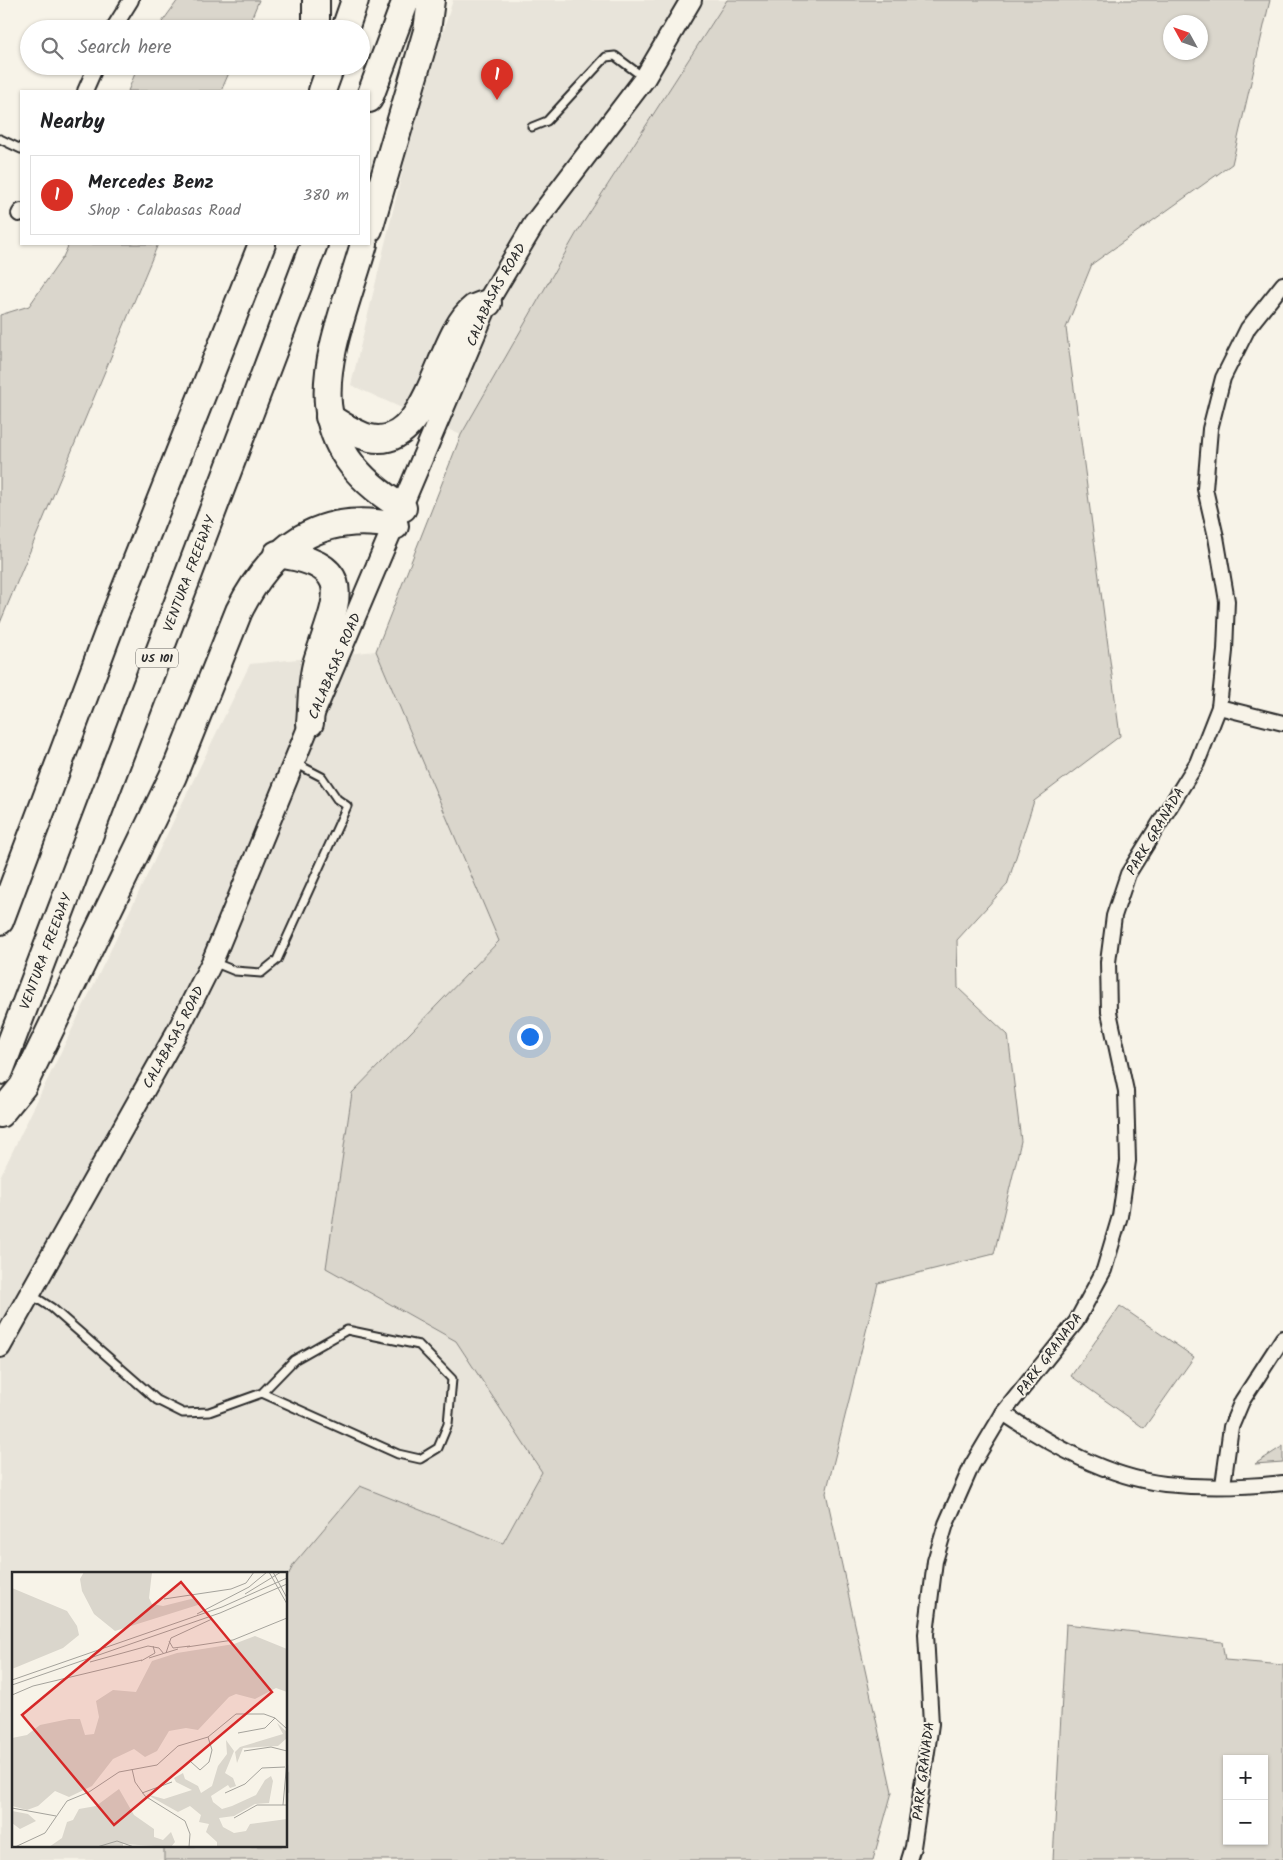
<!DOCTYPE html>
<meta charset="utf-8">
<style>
:root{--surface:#fff;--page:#f6f6f6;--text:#202124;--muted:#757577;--line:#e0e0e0;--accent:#d93025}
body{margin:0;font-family:Kalam,sans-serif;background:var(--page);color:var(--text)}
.controls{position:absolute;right:15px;bottom:15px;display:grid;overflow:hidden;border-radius:0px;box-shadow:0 1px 4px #0004}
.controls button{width:45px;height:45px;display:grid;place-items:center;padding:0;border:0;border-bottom:1px solid var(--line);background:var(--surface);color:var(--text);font:25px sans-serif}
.compass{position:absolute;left:1163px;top:15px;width:45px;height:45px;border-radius:50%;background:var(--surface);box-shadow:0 1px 4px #0004;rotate:310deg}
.you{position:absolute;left:529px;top:1036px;width:18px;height:18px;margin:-12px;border:4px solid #fff;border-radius:50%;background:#1a73e8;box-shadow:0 0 0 8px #1a73e833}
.badge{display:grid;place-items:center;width:32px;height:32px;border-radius:50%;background:var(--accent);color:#fff;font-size:16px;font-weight:700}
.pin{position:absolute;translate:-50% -41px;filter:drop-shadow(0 1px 2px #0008)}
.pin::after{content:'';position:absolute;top:26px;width:18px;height:15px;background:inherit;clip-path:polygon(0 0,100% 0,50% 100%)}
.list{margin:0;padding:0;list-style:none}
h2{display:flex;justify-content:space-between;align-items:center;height:65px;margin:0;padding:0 20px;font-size:21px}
h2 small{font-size:16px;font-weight:400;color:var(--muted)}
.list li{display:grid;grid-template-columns:32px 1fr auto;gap:15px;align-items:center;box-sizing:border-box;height:80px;margin:0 10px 10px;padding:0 10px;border:1px solid var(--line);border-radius:0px}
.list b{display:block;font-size:19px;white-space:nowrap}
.list p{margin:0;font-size:16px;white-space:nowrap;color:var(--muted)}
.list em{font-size:16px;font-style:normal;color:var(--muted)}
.icon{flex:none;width:28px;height:28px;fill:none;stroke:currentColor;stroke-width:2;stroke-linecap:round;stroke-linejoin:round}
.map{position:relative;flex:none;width:1283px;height:1860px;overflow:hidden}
.search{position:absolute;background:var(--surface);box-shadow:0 1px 4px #0004;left:20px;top:20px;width:350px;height:55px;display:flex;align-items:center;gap:12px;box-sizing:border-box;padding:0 18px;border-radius:28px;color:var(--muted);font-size:19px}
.panel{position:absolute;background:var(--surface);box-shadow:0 1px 4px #0004;left:20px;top:90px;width:350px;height:155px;border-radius:0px}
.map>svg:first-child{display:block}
.built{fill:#e8e4da}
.green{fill:#dad6cc;stroke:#82807c;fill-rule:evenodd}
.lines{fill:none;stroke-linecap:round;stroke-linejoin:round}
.service-casing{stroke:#2b2b2b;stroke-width:11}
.minor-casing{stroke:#2b2b2b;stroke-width:18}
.secondary-casing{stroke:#2b2b2b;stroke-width:24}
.motorway-casing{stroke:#2b2b2b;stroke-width:30}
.service{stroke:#f7f3e8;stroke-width:7}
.minor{stroke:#f7f3e8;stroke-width:14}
.secondary{stroke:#f7f3e8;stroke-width:20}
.motorway{stroke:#f7f3e8;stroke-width:26}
.labels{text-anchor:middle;stroke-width:4;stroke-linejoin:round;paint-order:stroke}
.shield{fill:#f7f3e8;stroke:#686764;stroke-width:1}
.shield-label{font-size:12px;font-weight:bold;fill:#2b2b2b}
.street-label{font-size:14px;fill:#2b2b2b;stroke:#f7f3e8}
.inset-road{fill:none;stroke:#a5a39c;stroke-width:1}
.view{fill:#d62828;fill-opacity:0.15;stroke:#d62828;stroke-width:2.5}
.inset-edge{fill:none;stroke:#2b2b2b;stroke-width:2.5}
</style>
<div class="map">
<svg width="1283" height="1860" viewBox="0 0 1283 1860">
<rect width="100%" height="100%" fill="#f7f3e8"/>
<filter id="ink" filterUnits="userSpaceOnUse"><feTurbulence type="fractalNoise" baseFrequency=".02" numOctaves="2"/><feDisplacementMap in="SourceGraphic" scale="10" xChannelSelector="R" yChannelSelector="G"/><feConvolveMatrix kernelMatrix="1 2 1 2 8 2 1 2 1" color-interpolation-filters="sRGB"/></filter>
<g filter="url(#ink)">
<g class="built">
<polygon points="453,0 727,0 576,234 461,435 351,385 411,136"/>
<polygon points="376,651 499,941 352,1093 326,1268 456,1341 542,1472 503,1543 360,1486 295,1564 286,1579 286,1574 14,1574 14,1846 164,1846 164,1860 0,1860 0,1177 250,664"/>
</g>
<g class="green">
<polygon points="178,0 259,0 247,29 157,29"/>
<path d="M727,0H1270L1232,164L1092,264L1066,328L1120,736L1034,801L1007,885L957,940L958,988L1008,1035L1021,1141L994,1254L878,1283L826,1493L892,1792L873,1860H164V1846H286V1579L294,1564L360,1486L503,1543L542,1472L456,1341L326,1268L352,1093L499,941L376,651L461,435L576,234ZM1170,22H1200V52H1170Z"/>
<polygon points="138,66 232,66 221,91 128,91"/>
<polygon points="69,244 158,244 0,623 0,315 29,306 63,257"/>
<polygon points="1120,1306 1194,1357 1144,1428 1071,1376"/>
<polygon points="1283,1446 1283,1462 1255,1464"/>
<path d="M1066,1624L1222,1642L1225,1660L1283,1665V1860H1053ZM1227,1759H1264V1841H1227Z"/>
</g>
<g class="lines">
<g class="service-casing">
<g id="service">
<polyline points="532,127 547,121 606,57 615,56 643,77"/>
<polyline points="0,139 21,149"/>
<polyline points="213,962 235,971 261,973 277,960 347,806 337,799 322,777 295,763"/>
<polyline points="30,1294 52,1308 157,1400 183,1413 209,1412 262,1393 398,1454 420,1459 438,1448 448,1424 452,1379 419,1345 347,1330 294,1360 262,1393"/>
</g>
</g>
<g class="minor-casing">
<g id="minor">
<polyline points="113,29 131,0"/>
<polyline points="85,91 96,66"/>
<polyline points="19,214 21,211"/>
<polyline points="1219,707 1283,723"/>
<path d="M1003,1413C1051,1445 1107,1477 1165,1484C1203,1488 1245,1487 1283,1483"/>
<polyline points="1223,1485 1231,1427 1242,1401 1283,1338"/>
<polyline points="909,1860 913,1847 931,1724 926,1634 935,1561 946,1524 972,1465 1003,1413 1076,1322 1104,1270 1120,1216 1128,1161 1126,1091 1109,1012 1108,962 1114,916 1128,874 1197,763 1219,707 1225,651 1227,601 1216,537 1205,489 1210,429 1223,378 1248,328 1283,284"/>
</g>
</g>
<g class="secondary-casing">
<g id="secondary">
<path id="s1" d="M0,1347L178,1030L212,962L310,723L491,296L534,224L645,78L691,0"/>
</g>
</g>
<g class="motorway-casing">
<g id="motorway">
<polyline points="316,0 316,29"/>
<polyline points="345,29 355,0"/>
<polyline points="322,91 331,66"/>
<polyline points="369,99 406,0"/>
<polyline points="369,229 427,31 431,0"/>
<path d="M364,244C333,350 285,436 403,508"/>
<path d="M329,417C342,425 354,434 370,438C429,451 438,335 474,308C478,306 484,304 488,303"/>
<path d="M277,554C362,565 335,602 317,661C311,680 312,703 310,723"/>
<polyline points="0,921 114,617 262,244"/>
<path id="s2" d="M0,1071L314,244"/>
<path d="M0,1114L23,1086L173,776L239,611C271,547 320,510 395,526"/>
</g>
</g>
<use href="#service" class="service"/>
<use href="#minor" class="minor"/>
<use href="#secondary" class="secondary"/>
<use href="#motorway" class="motorway"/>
</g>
</g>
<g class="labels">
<rect class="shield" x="136" y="648.5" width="42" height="19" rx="4"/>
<g class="shield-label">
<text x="157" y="662">US 101</text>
</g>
<g class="street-label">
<text dy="5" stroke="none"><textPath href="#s1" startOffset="1165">CALABASAS ROAD</textPath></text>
<text dy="5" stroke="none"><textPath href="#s2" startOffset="532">VENTURA FREEWAY</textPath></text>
<text dy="5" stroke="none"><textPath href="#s1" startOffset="760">CALABASAS ROAD</textPath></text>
<text transform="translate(1155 831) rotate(-59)" y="5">PARK GRANADA</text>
<text dy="5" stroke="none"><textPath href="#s2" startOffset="128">VENTURA FREEWAY</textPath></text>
<text dy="5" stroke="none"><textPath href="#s1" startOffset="355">CALABASAS ROAD</textPath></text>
<text transform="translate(1049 1354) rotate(-53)" y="5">PARK GRANADA</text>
<text transform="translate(923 1771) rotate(-83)" y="5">PARK GRANADA</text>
</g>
</g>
<g transform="translate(12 1572)">
<rect width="275" height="275" fill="#f7f3e8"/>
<path d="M72,0H140L137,26L140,32L151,34L183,26L189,32L103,59L82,42L70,19L68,7ZM0,16L55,39L65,54L67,63L51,76L0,97ZM243,64L275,77V120L264,116L243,127L224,122L217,125L186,158L174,156L157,159L145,179L133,185L122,177L101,187L80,214L57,225L43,219L26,234L15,238L0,234V166L15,163L28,153L57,147H68L73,163L82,162L87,145L84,129L101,118L124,120L140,89L165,81L222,72ZM265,151L275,160V166L266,174L231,176L225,191L223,180L228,175L271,162ZM214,168L222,179L213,201L221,206L224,214L218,216L216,213L199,224L201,230L210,237L220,234L244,223L253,208L259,204L261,209L257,231L243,232L222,244L207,246L211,255L222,261L234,259L238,252L275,247V275H205V270L194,260L197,252L187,250L189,243L178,234L166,240L134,222L152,227L180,218L164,210L162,206L171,201L173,207L186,214L189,221L200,214L206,194L215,182ZM107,217L122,243L142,257V265L151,268L159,260L163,270L159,275L111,272V275H37L50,266L55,250L61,248L67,237L84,234ZM0,239L16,242L24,249L8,257L0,251Z" fill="#dad6cc"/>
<path class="inset-road" d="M257,0L275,32M261,0L275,26M233,22L269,0M152,27L219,17L234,11L242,0M185,42L237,15L255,0M157,69L161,76L178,74M175,75L221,68L275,46M154,81L159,66L200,47M137,86L166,77M129,89L143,81L141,74M78,90L136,74L147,76L152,82M0,108L210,35L275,6M0,113L208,41L275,12M0,123L21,114L130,88M226,161L253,156L263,146M232,179L259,175L275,179M179,190L188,198L197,190L200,178L196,165M120,197L123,210L133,224L173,249L178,262L177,275M130,221L160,210M213,221L233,212L250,196L273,195M271,233L275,189M0,236L44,244M222,246L245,233H275M3,275L33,261L55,229L77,220L107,200L145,193L166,174L196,165L224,142H252L263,146L275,157M85,275L105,269L122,275"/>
<path class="view" d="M169,10L260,120L102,253L10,143Z"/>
<rect width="275" height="275" class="inset-edge"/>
</g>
</svg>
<div class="controls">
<button>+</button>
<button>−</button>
</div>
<svg class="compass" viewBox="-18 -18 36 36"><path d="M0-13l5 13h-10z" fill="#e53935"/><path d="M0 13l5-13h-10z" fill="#757577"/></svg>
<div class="you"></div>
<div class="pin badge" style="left:497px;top:100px">1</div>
<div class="search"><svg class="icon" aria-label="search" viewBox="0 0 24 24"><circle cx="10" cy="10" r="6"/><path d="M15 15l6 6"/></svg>Search here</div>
<section class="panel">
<h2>Nearby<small></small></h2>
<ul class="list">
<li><span class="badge">1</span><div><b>Mercedes Benz</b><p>Shop · Calabasas Road</p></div><em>380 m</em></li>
</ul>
</section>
</div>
